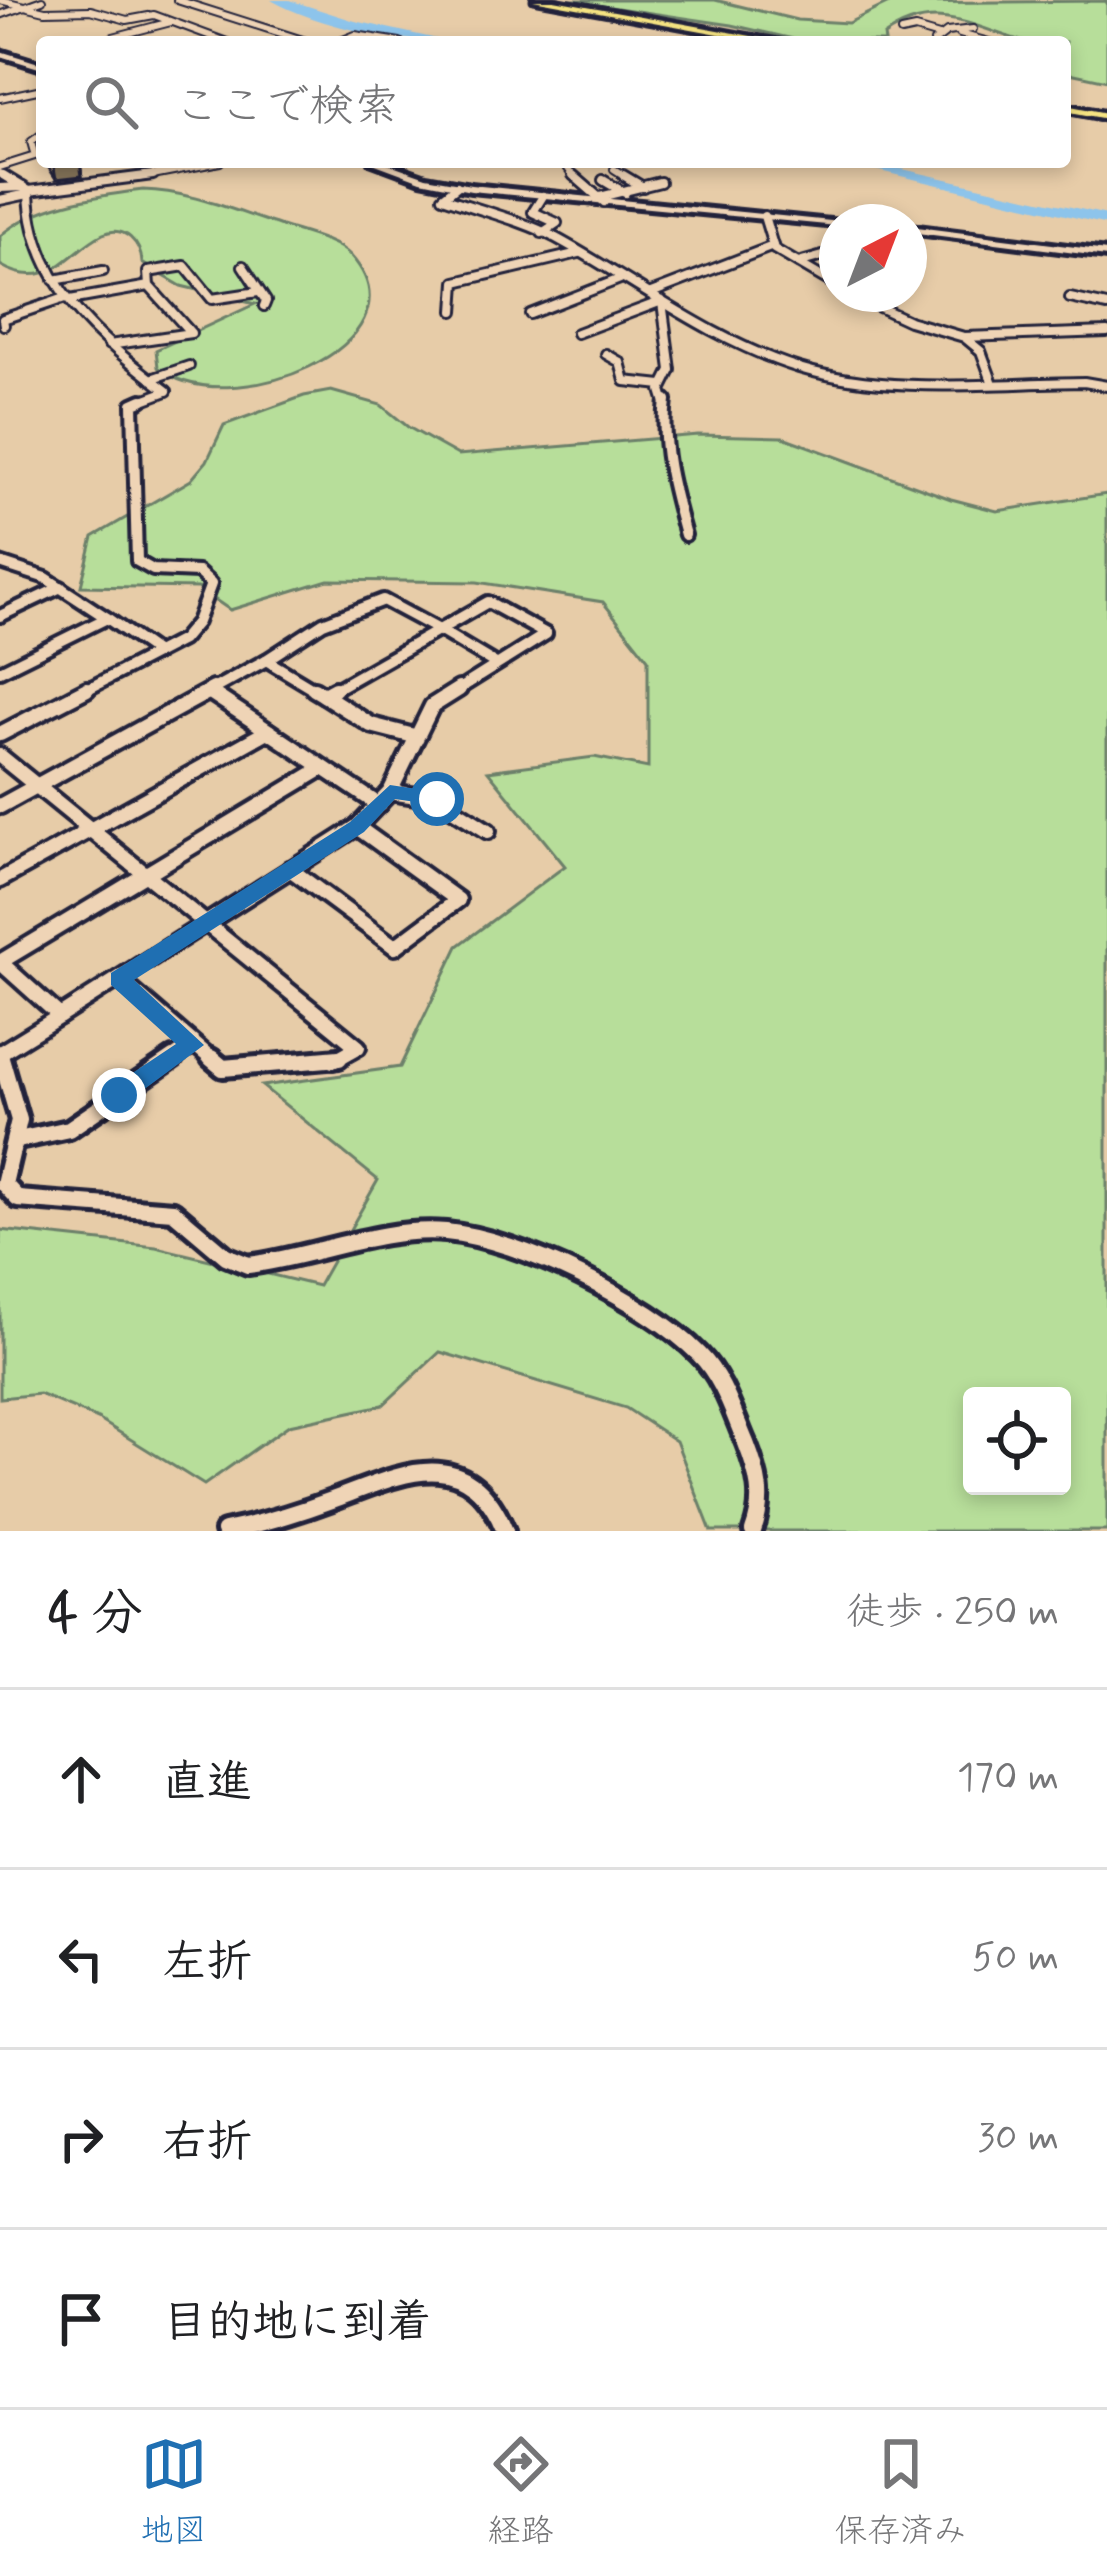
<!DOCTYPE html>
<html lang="ja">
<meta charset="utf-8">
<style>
:root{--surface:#fff;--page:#f6f6f6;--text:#202124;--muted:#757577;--line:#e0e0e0;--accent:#1f6fb2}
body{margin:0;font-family:Mynerve,"Klee One",sans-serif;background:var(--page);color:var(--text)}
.controls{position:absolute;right:36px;bottom:36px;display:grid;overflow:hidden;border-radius:12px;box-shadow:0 6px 18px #0003}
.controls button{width:108px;height:108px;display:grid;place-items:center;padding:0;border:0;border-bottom:3px solid var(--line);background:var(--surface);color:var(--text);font:60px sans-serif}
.compass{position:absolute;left:819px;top:204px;width:108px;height:108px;border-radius:50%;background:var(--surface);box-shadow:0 6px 18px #0003;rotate:42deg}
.stop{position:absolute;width:36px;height:36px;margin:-27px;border:9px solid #1f6fb2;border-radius:50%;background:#fff}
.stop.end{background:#1f6fb2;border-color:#fff;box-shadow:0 3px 12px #0008}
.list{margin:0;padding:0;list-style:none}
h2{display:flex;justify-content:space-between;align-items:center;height:156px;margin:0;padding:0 48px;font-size:51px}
h2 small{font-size:39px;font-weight:400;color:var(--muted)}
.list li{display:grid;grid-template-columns:78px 1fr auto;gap:36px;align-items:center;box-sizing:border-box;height:180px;padding:0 48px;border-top:3px solid var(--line)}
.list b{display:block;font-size:45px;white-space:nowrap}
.list em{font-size:39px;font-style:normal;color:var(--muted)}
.icon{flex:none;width:66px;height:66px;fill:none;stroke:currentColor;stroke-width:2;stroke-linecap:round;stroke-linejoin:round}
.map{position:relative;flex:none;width:1107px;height:1531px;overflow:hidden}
.search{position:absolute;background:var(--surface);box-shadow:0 6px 18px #0003;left:36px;right:36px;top:36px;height:132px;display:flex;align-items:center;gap:30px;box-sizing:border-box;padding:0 42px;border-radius:12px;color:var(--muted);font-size:45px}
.sheet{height:876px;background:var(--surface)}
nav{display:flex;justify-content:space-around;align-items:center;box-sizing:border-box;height:168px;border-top:3px solid var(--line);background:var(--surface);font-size:33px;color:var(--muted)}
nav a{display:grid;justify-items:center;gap:6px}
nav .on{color:var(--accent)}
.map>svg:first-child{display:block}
.green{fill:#b7de9a;stroke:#6c806a;stroke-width:3;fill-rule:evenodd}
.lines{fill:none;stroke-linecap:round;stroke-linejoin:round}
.river{fill:#8dc4eb;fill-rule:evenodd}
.street-far4-casing{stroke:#22223b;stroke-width:10}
.street-far3-casing{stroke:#22223b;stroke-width:14}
.street-far2-casing{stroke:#22223b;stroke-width:18}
.street-far1-casing{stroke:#22223b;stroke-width:22}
.street-casing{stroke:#22223b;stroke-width:26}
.secondary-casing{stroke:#22223b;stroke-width:10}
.highway-casing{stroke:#22223b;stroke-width:9}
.street-far4{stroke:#efd4b6;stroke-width:6}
.street-far3{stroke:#efd4b6;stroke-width:8}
.street-far2{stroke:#efd4b6;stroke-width:10}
.street-far1{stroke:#efd4b6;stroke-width:14}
.street{stroke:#efd4b6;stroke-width:16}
.secondary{fill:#efd4b6;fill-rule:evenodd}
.highway{fill:#f5e382;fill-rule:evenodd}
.wall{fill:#a48f6e;stroke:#22223b;stroke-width:3}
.shaded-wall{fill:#86745a;stroke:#22223b;stroke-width:3}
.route{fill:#1f6fb2}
</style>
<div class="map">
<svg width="1107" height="1531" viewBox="0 0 1107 1531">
<rect width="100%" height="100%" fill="#e7cca8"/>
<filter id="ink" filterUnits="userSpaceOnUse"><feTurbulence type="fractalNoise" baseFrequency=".00833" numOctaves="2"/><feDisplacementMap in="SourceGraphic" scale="24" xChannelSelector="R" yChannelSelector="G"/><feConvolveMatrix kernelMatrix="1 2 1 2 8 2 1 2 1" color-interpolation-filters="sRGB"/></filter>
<g filter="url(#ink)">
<g class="green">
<path d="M563,0H715L797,20L848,23L889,3L1107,1V81L1065,72V42C1050,42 1032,45 1018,40C967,24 933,2 884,36L885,42H806L732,25Z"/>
<path d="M143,190C189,191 232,210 276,224C297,232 336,239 351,256C431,346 224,425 158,367L156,350L255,304L181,286L142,263C141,244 125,224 103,234C70,250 49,294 0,265V236C36,204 96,196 143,190Z"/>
<path d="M331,391L381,405L408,427L458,455L698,435L783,437L951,499L997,511L1107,494V1531H711L676,1441L626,1408L440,1352L383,1405L289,1425L204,1485L98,1419L39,1394L0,1398V1230L156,1247L318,1286L378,1180L262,1086L400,1067L458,946L565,866L488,771L594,757L648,768V659L603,602L477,582L328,580L230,610L198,588L81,586L93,537L191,480L207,461L224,425L304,396ZM972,1396H1062V1486H972Z"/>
</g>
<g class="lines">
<g class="river">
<path d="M271,0H289L355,21L451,42C398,42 316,26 271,0Z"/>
<polygon points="842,162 871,162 1107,215 1107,225"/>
</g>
<g class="street-far4-casing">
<g id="street-far4">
<polyline points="0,0 45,11 91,10 127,20 154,15 227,42"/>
<polyline points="177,0 309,42"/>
<polyline points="0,15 42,0"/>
<polyline points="901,32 915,29 939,36"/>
<polyline points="960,34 989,42"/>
<polyline points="113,37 171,22"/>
<polyline points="338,42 355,35 400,42"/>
<polyline points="934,42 947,32 973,29"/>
<polyline points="0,98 42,89"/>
<polyline points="563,162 575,178"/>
<polyline points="0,167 35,156 31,142 42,134"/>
<polyline points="614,169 628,178"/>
<polyline points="0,173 8,178"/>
<polyline points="137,178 220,162"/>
</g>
</g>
<g class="street-far3-casing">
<g id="street-far3">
<path d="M3,175L29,191C31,283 99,339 167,391L135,403"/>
<polyline points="573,175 604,202"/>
<polyline points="623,175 643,187"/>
<polyline points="603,180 625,193"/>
<path d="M457,186L443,197C479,210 522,220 556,238C637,282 709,340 799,368C889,395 991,383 1084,382L1107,386"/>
<polyline points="0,188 23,187"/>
<polyline points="29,191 153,175"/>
<polyline points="600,197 660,182"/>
<polyline points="0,200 28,194"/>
<polyline points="764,216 774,249 837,286"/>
<polyline points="542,233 557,223 533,212 543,196"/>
<polyline points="798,263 837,252"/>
<polyline points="243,266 266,301 264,306"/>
<polyline points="54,280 103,271"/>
<polyline points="651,293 773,246"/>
<polyline points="851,294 909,321 964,337 1107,332"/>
<polyline points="1070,298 1107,306"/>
<polyline points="70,300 149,286"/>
<polyline points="662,302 671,370 661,390 665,403"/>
<polyline points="454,311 456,282 579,253"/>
<polyline points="530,314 620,279"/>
<polyline points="4,325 3,319 65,298"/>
<polyline points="577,333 662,301"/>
<polyline points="964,337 981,351 992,381"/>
<polyline points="109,345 191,333 149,286 148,272 185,266 212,299 258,292"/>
<polyline points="606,354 620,362 625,381 662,385"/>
<polyline points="151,379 189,366"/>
</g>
</g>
<g class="street-far2-casing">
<g id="street-far2">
<path d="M666,400C660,446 673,491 685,535"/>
<polyline points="0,563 46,578 107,618"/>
<polyline points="0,616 61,587"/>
<polyline points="439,630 496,664"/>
<polyline points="439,630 488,602 546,634 454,692"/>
<polyline points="0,671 107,618 157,653"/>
<polyline points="82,692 182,640 197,622 211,584 198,572 153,570 137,561 133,404 142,400"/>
<polyline points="208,692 266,660"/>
<polyline points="319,692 266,660 323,623 383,600 439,630"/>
<polyline points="330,692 439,630"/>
</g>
</g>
<g class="street-far1-casing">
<g id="street-far1">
<polyline points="314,689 324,695 335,689"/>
<polyline points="210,692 379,805"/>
<polyline points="324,695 371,725 414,736"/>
<polyline points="0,734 87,689"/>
<polyline points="0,756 358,1047 333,1061"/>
<polyline points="390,792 432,706 459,689"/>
<polyline points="0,806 213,689"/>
<polyline points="290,869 395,947 458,900 357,827"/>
<polyline points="0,880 268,731"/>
<polyline points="0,962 60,1016 357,827 390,792 437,799 488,831"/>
<polyline points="0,962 321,769"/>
<polyline points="119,979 214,1061"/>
<polyline points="0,1053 2,1061"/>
<polyline points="0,1053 60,1016"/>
<polyline points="169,1061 193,1044"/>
</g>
</g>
<g class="street-casing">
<g id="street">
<path d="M1,1058L19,1120L4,1184L18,1199L173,1211L226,1256L248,1265C313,1257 381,1226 446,1232C520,1239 648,1302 699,1354C723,1378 733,1413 746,1443C758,1474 765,1499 753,1531"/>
<polyline points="211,1058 223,1068 339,1058"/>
<polyline points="18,1140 69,1129 173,1058"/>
<path d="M224,1531C261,1524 297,1513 332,1500C400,1475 467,1439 505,1531"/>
</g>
</g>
<g class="secondary-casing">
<g id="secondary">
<polygon points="0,51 42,64 42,69 0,56"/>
<polygon points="370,162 384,162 426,177 471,185 841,222 837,222 837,226 471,191 421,181"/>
<polygon points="909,226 1107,251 1107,257 909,232"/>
</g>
</g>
<g class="highway-casing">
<g id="highway">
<polygon points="533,0 554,0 784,42 762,42"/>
<polygon points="1065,105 1107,113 1107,119 1065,111"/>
</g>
</g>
<use href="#street-far4" class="street-far4"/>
<use href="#street-far3" class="street-far3"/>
<use href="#street-far2" class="street-far2"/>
<use href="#street-far1" class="street-far1"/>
<use href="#street" class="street"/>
<use href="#secondary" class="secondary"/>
<use href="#highway" class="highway"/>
</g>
<polygon class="wall" points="45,162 80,162 82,176 56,179"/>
<polygon class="shaded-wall" points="53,162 80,162 82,176 56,179"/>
</g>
<polygon class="route" points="390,785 437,792 447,799 437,805 395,799 364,832 134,980 204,1045 127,1102 110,1102 110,1088 176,1044 111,985 111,973 350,822"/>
</svg>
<div class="controls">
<button><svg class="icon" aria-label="locate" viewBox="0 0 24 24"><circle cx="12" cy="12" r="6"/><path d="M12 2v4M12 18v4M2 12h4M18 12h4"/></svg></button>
</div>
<svg class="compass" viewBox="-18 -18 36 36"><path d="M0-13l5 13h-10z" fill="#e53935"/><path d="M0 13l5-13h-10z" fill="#757577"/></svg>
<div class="stop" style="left:437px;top:799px"></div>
<div class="stop end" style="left:119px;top:1095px"></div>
<div class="search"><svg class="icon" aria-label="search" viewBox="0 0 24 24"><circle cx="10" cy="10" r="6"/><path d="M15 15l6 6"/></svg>ここで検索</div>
</div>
<section class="sheet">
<h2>4 分<small>徒歩 · 250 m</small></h2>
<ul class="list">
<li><svg class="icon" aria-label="ahead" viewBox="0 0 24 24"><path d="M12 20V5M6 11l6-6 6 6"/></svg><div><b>直進</b></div><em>170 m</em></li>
<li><svg class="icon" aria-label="left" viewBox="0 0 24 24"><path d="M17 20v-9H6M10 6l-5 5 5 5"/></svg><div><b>左折</b></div><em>50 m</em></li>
<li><svg class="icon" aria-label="right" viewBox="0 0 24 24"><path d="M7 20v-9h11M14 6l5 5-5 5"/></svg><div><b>右折</b></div><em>30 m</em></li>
<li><svg class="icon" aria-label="arrive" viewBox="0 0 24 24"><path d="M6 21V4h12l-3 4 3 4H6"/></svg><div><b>目的地に到着</b></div></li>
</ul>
</section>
<nav>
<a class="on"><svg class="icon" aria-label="map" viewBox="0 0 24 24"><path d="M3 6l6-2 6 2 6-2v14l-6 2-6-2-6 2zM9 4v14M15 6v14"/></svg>地図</a>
<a><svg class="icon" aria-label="directions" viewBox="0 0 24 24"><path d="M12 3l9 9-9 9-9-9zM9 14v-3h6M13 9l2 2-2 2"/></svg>経路</a>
<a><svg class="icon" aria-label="saved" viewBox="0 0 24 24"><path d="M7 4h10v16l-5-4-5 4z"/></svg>保存済み</a>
</nav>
